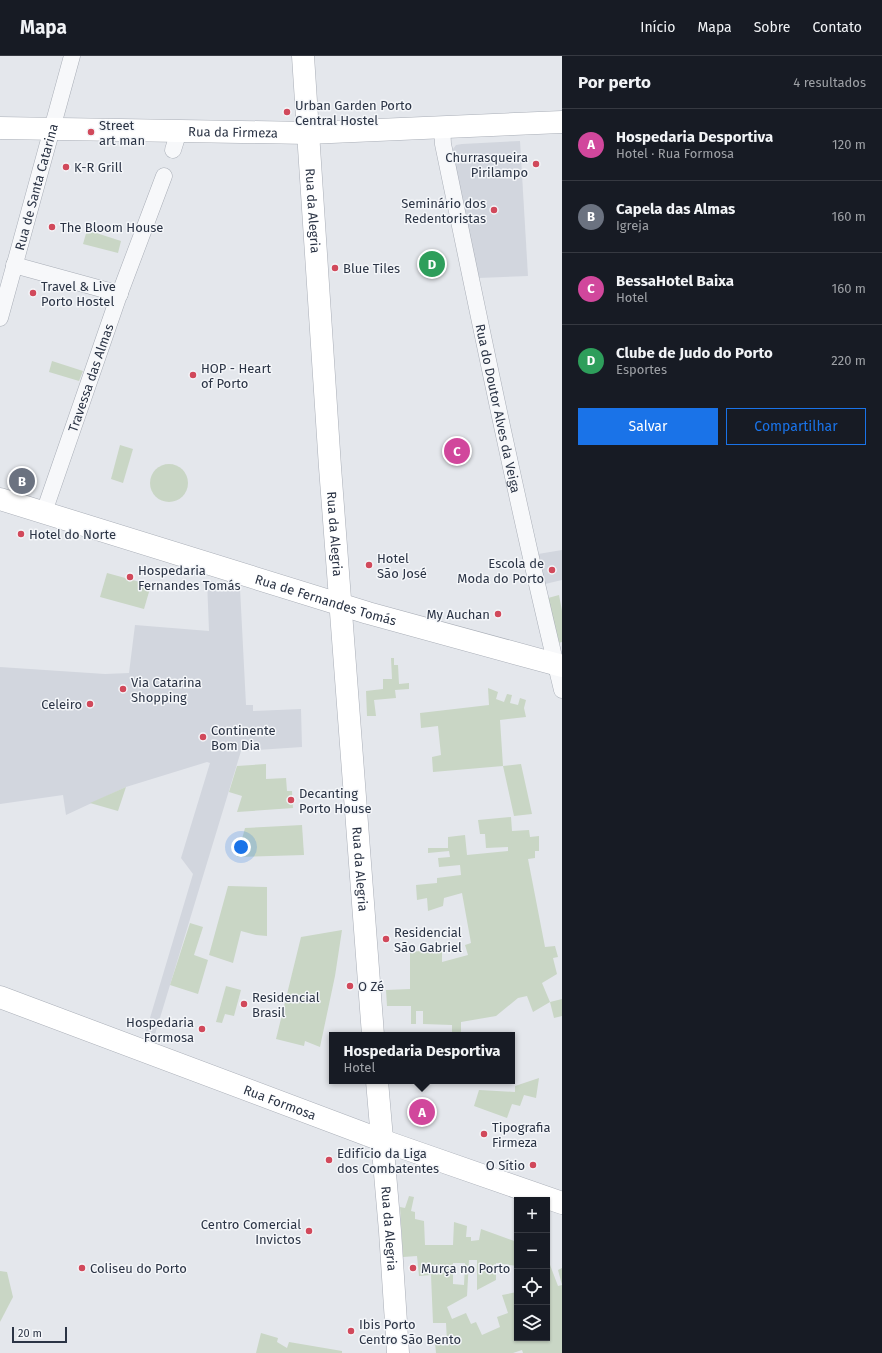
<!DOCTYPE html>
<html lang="pt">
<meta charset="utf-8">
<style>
:root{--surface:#171b24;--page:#20242c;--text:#f1f3f6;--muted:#9ea1a6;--line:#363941;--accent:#1a73e8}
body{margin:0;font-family:"Fira Sans",sans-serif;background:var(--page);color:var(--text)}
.controls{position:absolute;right:12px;bottom:12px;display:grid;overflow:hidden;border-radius:0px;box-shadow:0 1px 3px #0004}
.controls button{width:36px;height:36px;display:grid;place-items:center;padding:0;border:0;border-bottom:1px solid var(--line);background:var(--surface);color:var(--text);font:20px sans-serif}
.scale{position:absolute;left:12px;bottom:10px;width:55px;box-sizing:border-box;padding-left:4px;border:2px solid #2b3445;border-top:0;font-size:11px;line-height:14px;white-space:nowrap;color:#2b3445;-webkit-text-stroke:3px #f4f6f9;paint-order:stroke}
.you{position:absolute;left:241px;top:791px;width:14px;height:14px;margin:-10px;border:3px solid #fff;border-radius:50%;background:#1a73e8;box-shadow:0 0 0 6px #1a73e833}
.badge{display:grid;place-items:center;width:26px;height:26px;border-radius:50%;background:var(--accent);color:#fff;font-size:13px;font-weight:700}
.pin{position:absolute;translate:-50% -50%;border:2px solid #fff;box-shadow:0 1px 4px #0006}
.popup{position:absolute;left:329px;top:976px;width:186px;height:52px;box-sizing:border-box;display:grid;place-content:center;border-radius:0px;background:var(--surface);filter:drop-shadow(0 1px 3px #0005);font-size:13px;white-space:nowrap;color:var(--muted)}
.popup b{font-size:15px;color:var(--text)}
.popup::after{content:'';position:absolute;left:50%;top:100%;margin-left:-8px;border:8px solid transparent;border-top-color:var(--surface)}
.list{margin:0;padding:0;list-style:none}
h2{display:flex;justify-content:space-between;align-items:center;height:52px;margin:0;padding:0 16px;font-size:17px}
h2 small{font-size:13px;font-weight:400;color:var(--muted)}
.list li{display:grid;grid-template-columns:26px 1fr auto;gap:12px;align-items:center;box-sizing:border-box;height:72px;padding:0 16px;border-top:1px solid var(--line)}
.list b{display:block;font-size:15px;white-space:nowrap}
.list p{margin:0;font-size:13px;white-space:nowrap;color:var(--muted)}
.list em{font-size:13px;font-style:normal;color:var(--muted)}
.actions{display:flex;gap:8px;padding:12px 16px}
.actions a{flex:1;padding:9px 0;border:1px solid var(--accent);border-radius:0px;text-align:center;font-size:14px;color:var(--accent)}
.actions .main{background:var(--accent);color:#fff}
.icon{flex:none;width:22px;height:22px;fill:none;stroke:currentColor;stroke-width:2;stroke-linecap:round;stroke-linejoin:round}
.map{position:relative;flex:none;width:562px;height:1297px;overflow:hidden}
header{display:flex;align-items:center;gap:24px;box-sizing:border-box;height:56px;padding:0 20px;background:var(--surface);border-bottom:1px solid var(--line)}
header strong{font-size:19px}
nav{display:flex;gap:22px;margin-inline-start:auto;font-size:14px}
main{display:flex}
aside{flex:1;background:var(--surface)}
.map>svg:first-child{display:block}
.built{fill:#d2d6de}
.green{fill:#c9d6c5;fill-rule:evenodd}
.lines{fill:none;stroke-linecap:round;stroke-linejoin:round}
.street-casing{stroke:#a9aeb7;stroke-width:17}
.secondary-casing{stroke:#a9aeb7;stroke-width:23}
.street{stroke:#f7f8fa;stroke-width:16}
.secondary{stroke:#fff;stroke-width:22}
.poi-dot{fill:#d1495b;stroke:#f4f6f9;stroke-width:1.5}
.labels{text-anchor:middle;stroke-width:3;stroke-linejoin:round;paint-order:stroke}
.poi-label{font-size:13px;fill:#2b3445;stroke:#f4f6f9;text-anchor:start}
.street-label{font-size:13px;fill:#2b3445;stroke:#f4f6f9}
</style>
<header>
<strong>Mapa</strong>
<nav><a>Início</a><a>Mapa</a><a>Sobre</a><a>Contato</a></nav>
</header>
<main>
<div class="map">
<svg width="562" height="1297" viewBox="0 0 562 1297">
<rect width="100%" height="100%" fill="#e4e7ec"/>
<g class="built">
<polygon points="520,85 528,220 478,222 452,98 453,93 456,89 462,88"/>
<polygon points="562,494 562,524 545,528 538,498"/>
<polygon points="207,524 240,532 246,649 253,649 253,655 301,653 302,691 241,695 153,985 144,982 193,818 181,802 210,707 207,706 126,731 66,759 63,739 0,748 0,611 105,618 129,617 135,569 209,575"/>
</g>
<g class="green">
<polygon points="87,174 121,185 118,197 83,188"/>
<polygon points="52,305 83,315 79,325 49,316"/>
<polygon points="120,389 133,393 123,427 111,423"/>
<circle cx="169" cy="427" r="19"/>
<polygon points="107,517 151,529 144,553 100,541"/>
<polygon points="559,539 562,555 562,586 558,587 548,542"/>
<polygon points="391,602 394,602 394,609 398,609 399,628 409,627 409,633 395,634 396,642 374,644 376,660 367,660 366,635 383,633 383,623 392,623"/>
<polygon points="488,632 498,636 496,643 504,646 507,638 512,639 510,647 518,649 520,642 526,644 524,652 526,661 500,664 503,710 521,708 532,758 514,760 503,710 433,716 432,701 441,699 438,670 421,672 420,657 489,649"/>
<polygon points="266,708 266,723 286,722 287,735 292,735 293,752 237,756 242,740 229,736 237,710"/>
<polygon points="126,731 118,755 90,747"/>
<polygon points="511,761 512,775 529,774 530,781 539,780 539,795 535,795 535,802 528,803 545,891 555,890 558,901 553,902 557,918 542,927 550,946 562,943 562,960 554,962 550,946 533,956 527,940 518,942 496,960 461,966 461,979 452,979 452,969 423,968 423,955 416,955 416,968 411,968 411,950 387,950 386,934 410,933 410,896 442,893 442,906 468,899 465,889 471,887 462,837 444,842 443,850 428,855 427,842 417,844 416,829 437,827 437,822 461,819 460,809 439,811 438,802 450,801 449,795 428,797 428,792 448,792 448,781 465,779 467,799 508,795 508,791 486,792 485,778 480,778 478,764"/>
<polygon points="302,769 304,799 237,801 245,772"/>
<polygon points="228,830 267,831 267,880 256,879 241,875 233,907 209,899"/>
<polygon points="190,867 203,871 194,899 208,904 198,938 170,929"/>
<polygon points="342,874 335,920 320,991 305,985 304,990 276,983 301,881"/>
<polygon points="226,930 241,934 234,960 225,958 222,967 216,966"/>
<polygon points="539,1022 536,1042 524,1039 520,1050 512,1048 507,1062 474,1050 479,1034 515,1036 515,1030"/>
<path d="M409,1140L414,1141L411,1155L415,1156V1163L424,1165L425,1189H453L454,1166L467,1170L466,1181H471V1185L479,1184L481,1173L517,1186V1210L496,1207V1224L477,1234V1204H469L467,1240L447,1251L452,1263L466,1257L471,1268L476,1266L482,1279L500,1271L497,1261L508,1257L502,1239L517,1236V1282H547V1201L558,1230L562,1229L558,1214L562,1212V1297H523L522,1294L513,1297H436L435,1287L447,1286L446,1267H433L431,1219L419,1220L417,1200L403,1201L400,1151L405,1152ZM453,1207H465L464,1229L453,1228Z"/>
<polygon points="0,1215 7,1216 13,1241 0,1266"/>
<polygon points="261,1277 278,1282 277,1286 287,1292 289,1286 342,1295 342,1297 256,1297"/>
</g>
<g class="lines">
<g class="street-casing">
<g id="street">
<path id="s1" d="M442,70L443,88C481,271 518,453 562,634"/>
<polyline points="173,94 179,75"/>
<polyline points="14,209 120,238"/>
<path id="s2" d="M0,262L72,0"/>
<path id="s3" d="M44,456L118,242L164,120"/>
</g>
</g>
<g class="secondary-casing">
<g id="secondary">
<path id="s4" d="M303,0L330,411L373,979"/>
<path id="s5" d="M0,72L308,77L562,66"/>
<path id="s6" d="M0,443L368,557L562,610"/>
<path id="s7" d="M0,941L381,1084L562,1147"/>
<path id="s8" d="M377,1025L390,1175L398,1297"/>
</g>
</g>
<use href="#street" class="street"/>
<use href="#secondary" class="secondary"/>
</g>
<g class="poi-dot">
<circle cx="287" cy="56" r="4"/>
<circle cx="91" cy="76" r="4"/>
<circle cx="536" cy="108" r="4"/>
<circle cx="66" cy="111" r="4"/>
<circle cx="494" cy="154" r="4"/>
<circle cx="52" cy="171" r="4"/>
<circle cx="335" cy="212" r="4"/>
<circle cx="33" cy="237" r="4"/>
<circle cx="193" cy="319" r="4"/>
<circle cx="21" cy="478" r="4"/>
<circle cx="369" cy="509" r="4"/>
<circle cx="552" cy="514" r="4"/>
<circle cx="130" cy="521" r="4"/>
<circle cx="498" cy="558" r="4"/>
<circle cx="123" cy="633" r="4"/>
<circle cx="90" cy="648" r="4"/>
<circle cx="203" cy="681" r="4"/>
<circle cx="291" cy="744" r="4"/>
<circle cx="386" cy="883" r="4"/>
<circle cx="350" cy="930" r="4"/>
<circle cx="244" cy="948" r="4"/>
<circle cx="202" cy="973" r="4"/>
<circle cx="484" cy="1078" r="4"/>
<circle cx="329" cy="1104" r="4"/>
<circle cx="533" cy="1109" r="4"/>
<circle cx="309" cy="1175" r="4"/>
<circle cx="82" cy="1212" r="4"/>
<circle cx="413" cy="1212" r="4"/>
<circle cx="351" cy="1275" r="4"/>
</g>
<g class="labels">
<g class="poi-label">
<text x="295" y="54">Urban Garden Porto<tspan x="295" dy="15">Central Hostel</tspan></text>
<text x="99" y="74">Street<tspan x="99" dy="15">art man</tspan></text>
<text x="528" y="106" text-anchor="end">Churrasqueira<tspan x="528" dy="15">Pirilampo</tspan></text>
<text x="74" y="116">K-R Grill</text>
<text x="486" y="152" text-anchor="end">Seminário dos<tspan x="486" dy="15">Redentoristas</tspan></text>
<text x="60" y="176">The Bloom House</text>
<text x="343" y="217">Blue Tiles</text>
<text x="41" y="235">Travel &amp; Live<tspan x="41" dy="15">Porto Hostel</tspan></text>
<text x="201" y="317">HOP - Heart<tspan x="201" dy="15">of Porto</tspan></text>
<text x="29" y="483">Hotel do Norte</text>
<text x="377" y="507">Hotel<tspan x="377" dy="15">São José</tspan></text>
<text x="544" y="512" text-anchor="end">Escola de<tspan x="544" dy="15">Moda do Porto</tspan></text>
<text x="138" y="519">Hospedaria<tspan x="138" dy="15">Fernandes Tomás</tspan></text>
<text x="490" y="563" text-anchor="end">My Auchan</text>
<text x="131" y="631">Via Catarina<tspan x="131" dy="15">Shopping</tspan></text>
<text x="82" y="653" text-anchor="end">Celeiro</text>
<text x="211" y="679">Continente<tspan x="211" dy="15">Bom Dia</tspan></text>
<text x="299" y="742">Decanting<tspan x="299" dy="15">Porto House</tspan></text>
<text x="394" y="881">Residencial<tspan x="394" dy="15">São Gabriel</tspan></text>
<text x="358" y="935">O Zé</text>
<text x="252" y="946">Residencial<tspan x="252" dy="15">Brasil</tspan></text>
<text x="194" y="971" text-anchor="end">Hospedaria<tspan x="194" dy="15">Formosa</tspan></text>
<text x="492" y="1076">Tipografia<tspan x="492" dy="15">Firmeza</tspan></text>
<text x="337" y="1102">Edifício da Liga<tspan x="337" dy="15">dos Combatentes</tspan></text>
<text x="525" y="1114" text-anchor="end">O Sítio</text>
<text x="301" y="1173" text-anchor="end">Centro Comercial<tspan x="301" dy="15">Invictos</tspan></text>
<text x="90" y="1217">Coliseu do Porto</text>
<text x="421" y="1217">Murça no Porto</text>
<text x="359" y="1273">Ibis Porto<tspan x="359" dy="15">Centro São Bento</tspan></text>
</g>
<g class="street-label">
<text dy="5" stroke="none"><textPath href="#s5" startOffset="233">Rua da Firmeza</textPath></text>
<text dy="5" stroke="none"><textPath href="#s2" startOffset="136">Rua de Santa Catarina</textPath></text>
<text dy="5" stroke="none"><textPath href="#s4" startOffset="155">Rua da Alegria</textPath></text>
<text dy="5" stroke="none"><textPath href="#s3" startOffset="142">Travessa das Almas</textPath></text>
<text dy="5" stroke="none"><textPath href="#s1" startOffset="288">Rua do Doutor Alves da Veiga</textPath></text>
<text dy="5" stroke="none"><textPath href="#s4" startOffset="479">Rua da Alegria</textPath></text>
<text dy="5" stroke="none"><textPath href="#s6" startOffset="341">Rua de Fernandes Tomás</textPath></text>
<text dy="5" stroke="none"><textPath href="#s4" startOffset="815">Rua da Alegria</textPath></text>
<text dy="5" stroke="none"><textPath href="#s7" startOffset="299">Rua Formosa</textPath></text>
<text dy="5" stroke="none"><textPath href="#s8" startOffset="148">Rua da Alegria</textPath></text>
</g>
</g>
</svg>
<div class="controls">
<button>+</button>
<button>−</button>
<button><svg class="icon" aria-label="locate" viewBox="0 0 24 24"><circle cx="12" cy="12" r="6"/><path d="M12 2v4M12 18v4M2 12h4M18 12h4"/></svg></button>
<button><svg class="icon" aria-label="layers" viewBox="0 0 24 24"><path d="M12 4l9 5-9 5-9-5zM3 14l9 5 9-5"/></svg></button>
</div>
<div class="scale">20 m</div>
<div class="you"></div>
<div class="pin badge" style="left:422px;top:1056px;background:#d1479c">A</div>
<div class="popup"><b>Hospedaria Desportiva</b>Hotel</div>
<div class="pin badge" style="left:22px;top:425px;background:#6b7280">B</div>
<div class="pin badge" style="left:457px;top:395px;background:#d1479c">C</div>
<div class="pin badge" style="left:432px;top:208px;background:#2e9e5b">D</div>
</div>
<aside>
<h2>Por perto<small>4 resultados</small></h2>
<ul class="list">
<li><span class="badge" style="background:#d1479c">A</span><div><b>Hospedaria Desportiva</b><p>Hotel · Rua Formosa</p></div><em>120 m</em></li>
<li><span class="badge" style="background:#6b7280">B</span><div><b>Capela das Almas</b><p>Igreja</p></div><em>160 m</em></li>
<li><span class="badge" style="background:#d1479c">C</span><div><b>BessaHotel Baixa</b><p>Hotel</p></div><em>160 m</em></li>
<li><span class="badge" style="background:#2e9e5b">D</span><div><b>Clube de Judo do Porto</b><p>Esportes</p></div><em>220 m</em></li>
</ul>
<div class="actions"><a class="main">Salvar</a><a>Compartilhar</a></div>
</aside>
</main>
